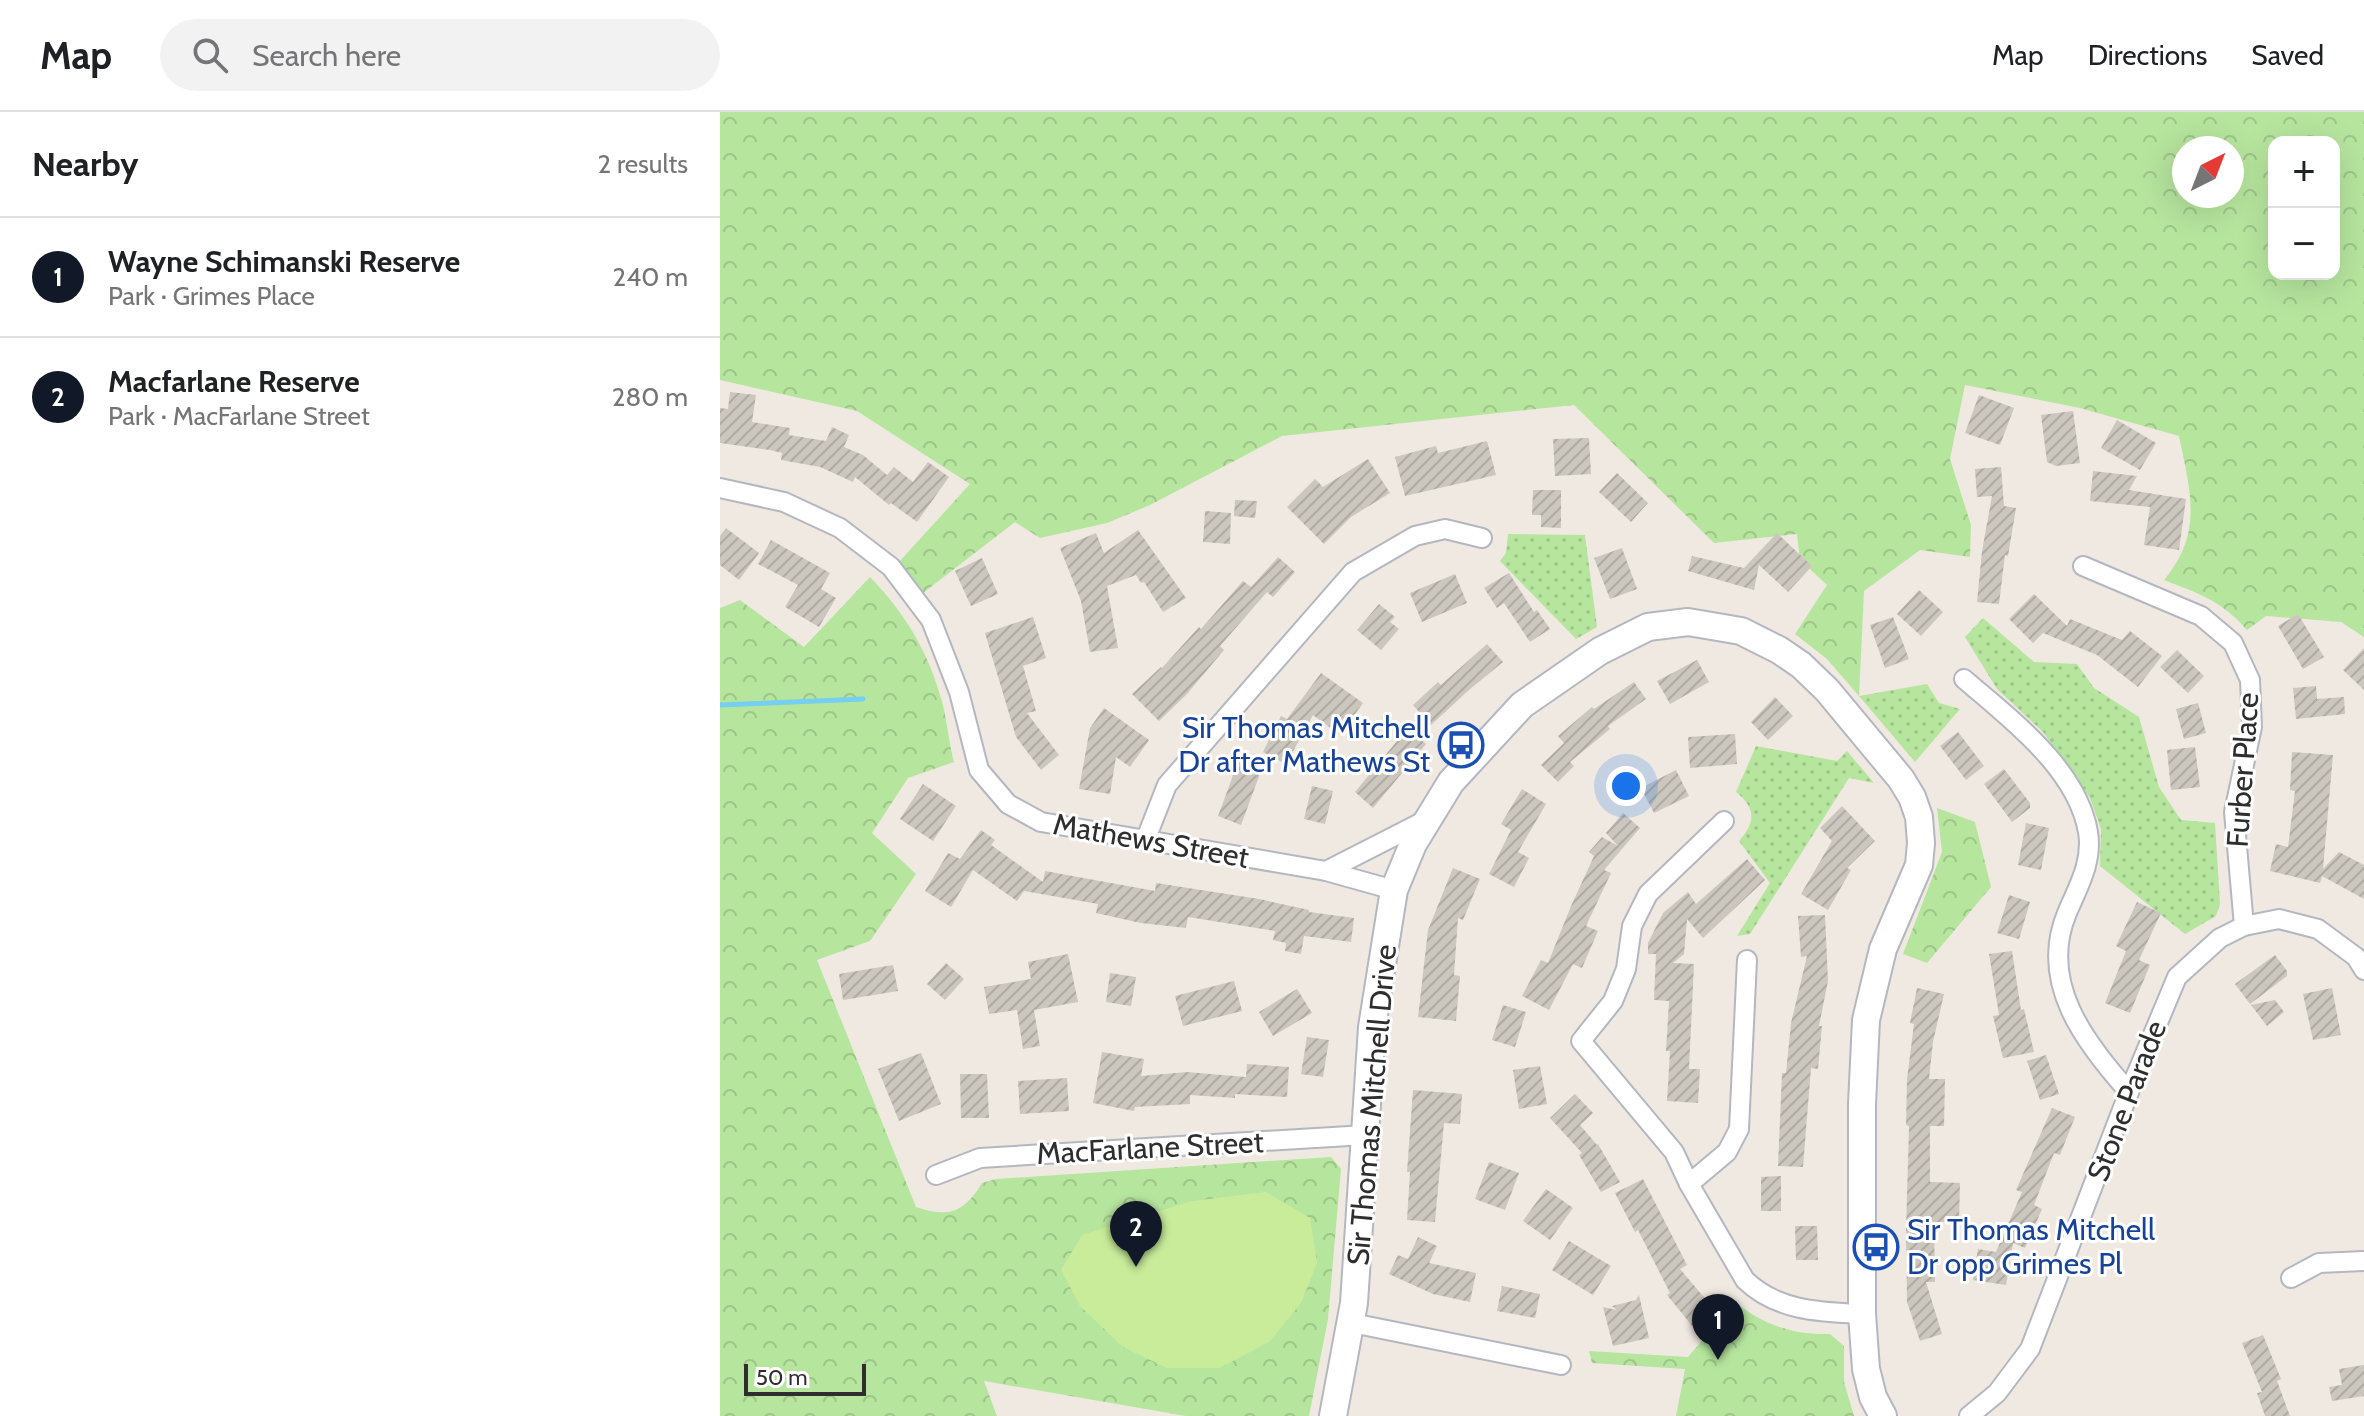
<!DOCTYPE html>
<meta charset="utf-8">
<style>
:root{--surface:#fff;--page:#f2f2f2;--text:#202124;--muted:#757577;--line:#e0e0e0;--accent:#111827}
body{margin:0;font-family:Cabin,sans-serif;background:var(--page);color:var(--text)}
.controls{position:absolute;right:24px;top:24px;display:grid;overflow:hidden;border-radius:16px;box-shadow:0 8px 32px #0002}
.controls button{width:72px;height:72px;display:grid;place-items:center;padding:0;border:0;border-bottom:2px solid var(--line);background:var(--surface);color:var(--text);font:40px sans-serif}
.compass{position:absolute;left:1452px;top:24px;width:72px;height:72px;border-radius:50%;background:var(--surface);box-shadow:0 8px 32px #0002;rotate:42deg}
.scale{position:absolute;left:24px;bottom:20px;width:122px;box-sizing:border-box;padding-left:8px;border:4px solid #2e2e2e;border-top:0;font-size:22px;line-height:28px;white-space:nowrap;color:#2e2e2e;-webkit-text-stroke:6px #fff;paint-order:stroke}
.you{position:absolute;left:906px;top:674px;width:28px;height:28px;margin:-20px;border:6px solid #fff;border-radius:50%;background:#1a73e8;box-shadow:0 0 0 12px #1a73e833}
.badge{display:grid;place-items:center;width:52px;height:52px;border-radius:50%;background:var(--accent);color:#fff;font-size:26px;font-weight:700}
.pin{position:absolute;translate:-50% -66px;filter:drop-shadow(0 2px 4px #0008)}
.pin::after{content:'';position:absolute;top:42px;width:28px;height:24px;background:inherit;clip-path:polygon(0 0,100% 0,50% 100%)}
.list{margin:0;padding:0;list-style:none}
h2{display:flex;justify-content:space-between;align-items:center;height:104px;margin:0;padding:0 32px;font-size:34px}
h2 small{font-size:26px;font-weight:400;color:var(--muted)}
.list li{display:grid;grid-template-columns:52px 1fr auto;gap:24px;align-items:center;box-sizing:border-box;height:120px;padding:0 32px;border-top:2px solid var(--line)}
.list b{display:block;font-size:30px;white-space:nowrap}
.list p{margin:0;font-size:26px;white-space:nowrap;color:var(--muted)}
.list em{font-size:26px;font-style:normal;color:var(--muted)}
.icon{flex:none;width:44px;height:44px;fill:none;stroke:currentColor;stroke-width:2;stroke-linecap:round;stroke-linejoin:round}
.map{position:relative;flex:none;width:1644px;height:1304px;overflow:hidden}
header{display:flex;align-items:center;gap:48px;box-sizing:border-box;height:112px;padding:0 40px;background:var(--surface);border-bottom:2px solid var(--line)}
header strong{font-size:38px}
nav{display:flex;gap:44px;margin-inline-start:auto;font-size:28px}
.search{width:560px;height:72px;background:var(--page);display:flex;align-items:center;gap:20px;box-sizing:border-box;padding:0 28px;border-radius:44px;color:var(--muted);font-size:30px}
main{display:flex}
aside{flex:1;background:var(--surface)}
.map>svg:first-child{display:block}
.grass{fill:url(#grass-dots)}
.forest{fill:url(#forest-crowns);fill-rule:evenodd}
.pitch{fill:#c9ec9a}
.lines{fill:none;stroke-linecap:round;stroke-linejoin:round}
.stream{stroke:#75cff0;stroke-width:5}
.building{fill:url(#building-hatch)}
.street-casing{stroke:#b4b7c1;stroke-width:22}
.secondary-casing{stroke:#b4b7c1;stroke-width:30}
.street{stroke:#fff;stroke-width:18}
.secondary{stroke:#fff;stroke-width:26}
.labels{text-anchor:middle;stroke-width:6;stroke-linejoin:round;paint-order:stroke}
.transit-label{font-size:30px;fill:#164399;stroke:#fff;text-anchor:end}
.street-label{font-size:30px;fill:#2e2e2e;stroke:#fff}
</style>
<header>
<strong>Map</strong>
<div class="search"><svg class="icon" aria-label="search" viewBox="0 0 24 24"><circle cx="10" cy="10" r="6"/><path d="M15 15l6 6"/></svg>Search here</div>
<nav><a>Map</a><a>Directions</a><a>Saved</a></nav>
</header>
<main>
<aside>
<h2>Nearby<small>2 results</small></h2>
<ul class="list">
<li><span class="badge">1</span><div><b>Wayne Schimanski Reserve</b><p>Park · Grimes Place</p></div><em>240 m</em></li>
<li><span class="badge">2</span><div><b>Macfarlane Reserve</b><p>Park · MacFarlane Street</p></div><em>280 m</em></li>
</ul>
</aside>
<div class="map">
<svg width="1644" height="1304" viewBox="0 0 1644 1304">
<defs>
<pattern id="grass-dots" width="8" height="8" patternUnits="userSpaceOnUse" patternTransform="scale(2)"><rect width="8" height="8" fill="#b6e59e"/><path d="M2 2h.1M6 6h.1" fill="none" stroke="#9dc588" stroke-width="1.8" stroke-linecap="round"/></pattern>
<pattern id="forest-crowns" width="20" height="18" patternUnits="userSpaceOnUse" patternTransform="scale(2)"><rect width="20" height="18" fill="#b6e59e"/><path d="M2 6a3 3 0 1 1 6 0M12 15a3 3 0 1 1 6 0" fill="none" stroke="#9dc588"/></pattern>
<pattern id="building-hatch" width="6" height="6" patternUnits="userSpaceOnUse" patternTransform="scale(2)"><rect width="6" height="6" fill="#cbc7bf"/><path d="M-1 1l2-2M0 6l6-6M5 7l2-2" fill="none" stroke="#afaba4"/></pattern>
</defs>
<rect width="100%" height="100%" fill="#efe9e1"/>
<g class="grass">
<polygon points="788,422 865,423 877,515 856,527 780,449 786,441"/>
<polygon points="1263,506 1314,550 1357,552 1374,576 1419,605 1439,675 1461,708 1495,711 1500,792 1496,804 1465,822 1380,754 1381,717 1370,686 1323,620 1277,577 1245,525"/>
<polygon points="1207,572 1219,591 1240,597 1195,650 1139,584"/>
<path d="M1036,634L1117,649L1127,639L1154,671L1129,666L1030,822L1017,824L1050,771L1019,729C1036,710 1036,696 1016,680Z"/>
</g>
<g class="forest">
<path d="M0,0H1644V525L1621,510L1546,504L1527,518C1502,489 1478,481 1444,468C1484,420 1470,379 1459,324L1360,296L1245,273L1230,347L1251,413L1250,445L1200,438L1144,479L1139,584L1107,547L1075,522L1107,473L1080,448L1077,422L994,431L854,293L562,324L430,393L387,411L320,426L295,410L203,481L179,450L250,372L137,299L0,268ZM1554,30H1614V162H1554ZM1464,36H1512V84H1464Z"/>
<path d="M150,465C183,499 207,537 220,583C227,604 228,628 234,650L188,666L152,721L196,762L150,829L97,848L196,1095C228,1106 244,1101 262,1071L276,1067L611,1045L621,1057L608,1207L589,1304H466L264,1269L277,1304H0V496L20,488L84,535Z"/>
<polygon points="1217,696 1255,710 1271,775 1207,851 1183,842 1222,740"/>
<path d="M1015,1190C1044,1213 1073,1223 1110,1222L1124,1234V1270L1134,1304H956L965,1257L872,1251L869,1239L968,1245Z"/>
</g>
<polygon class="pitch" points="546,1080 590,1106 597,1151 581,1191 549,1230 500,1256 447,1256 403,1235 360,1194 341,1158 362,1123 472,1089"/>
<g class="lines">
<polyline class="stream" points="0,593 143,587"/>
</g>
<g class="building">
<polygon points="10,280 36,283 32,310 70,316 69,323 106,329 112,315 129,323 124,335 143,343 167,363 174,355 193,370 208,350 229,365 197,410 171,391 169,393 135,365 133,370 100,355 61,348 62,341 50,338 0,331 0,296 8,297"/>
<polygon points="1259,283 1294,296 1280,333 1245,321"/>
<polygon points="1353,299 1360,351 1336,354 1327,350 1321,303"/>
<polygon points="1397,308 1436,331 1420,358 1381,336"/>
<polygon points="869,326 871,362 835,364 833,327"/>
<polygon points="767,329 776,363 685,384 675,345 716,334 718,341"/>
<polygon points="648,347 670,381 631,405 604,432 567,395 595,367 603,375"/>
<polygon points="1281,355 1284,394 1296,396 1288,444 1285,443 1279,492 1257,490 1262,439 1272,384 1257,385 1255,357"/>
<polygon points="1373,359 1417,364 1409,378 1466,387 1459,438 1424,433 1430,395 1370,389"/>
<polygon points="897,361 928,391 911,410 879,380"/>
<polygon points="813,378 841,378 841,416 821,415 821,403 812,403"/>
<polygon points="515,388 537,389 535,406 514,404"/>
<polygon points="485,399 511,401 510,432 483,430"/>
<polygon points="6,416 39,441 19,468 0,453 0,424"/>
<polygon points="418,418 466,486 443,500 424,470 421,471 416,463 387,474 398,536 370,540 361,489 340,436 376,421 384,441"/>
<polygon points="1057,421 1092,454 1068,480 1039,453 1034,478 968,459 972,444 1024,456"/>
<polygon points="51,428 110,461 101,477 116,486 99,515 65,495 78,473 38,452"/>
<polygon points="902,436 917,477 890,487 874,446"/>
<polygon points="558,445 575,460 553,485 547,480 500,534 504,538 467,582 439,609 412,582 441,555 442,556 479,515 481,517 523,469 531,475"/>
<polygon points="262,446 278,482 251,494 235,459"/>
<polygon points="789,461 814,500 817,498 830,517 810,530 784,491 777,496 764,476"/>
<polygon points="735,462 747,491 702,510 690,481"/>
<polygon points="1199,478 1223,500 1201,524 1177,502"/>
<polygon points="1314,482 1347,514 1350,507 1402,528 1410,519 1442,544 1418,575 1377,543 1323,521 1313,531 1289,507"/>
<polygon points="659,492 675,505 670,510 679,517 661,538 637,518"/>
<polygon points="1578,502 1604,545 1583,557 1558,514"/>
<polygon points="313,505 326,546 303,554 316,599 307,601 339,643 321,658 296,625 265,521"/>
<polygon points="1173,505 1189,547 1165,556 1150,513"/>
<polygon points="767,532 783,550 749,578 698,625 706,632 653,696 635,680 700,601 693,593 718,570 721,573"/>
<polygon points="1644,536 1644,578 1623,558"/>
<polygon points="1457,538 1484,564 1468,581 1440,555"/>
<polygon points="977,548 989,570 950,592 937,569"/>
<polygon points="601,561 643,591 620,623 593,603 566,652 543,640 561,604 567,607"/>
<polygon points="914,570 926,587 888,614 890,617 850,650 854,654 838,670 821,653 844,631 838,624 872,595 874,597"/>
<polygon points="1596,574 1597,587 1624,585 1625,602 1576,607 1573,576"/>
<polygon points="1055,585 1073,604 1048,628 1031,610"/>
<polygon points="1478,591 1486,621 1464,627 1456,597"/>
<polygon points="384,596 429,628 410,655 396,645 390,682 359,677 370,616"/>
<polygon points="1238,620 1264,654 1246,668 1220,634"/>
<polygon points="1015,622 1017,652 970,656 968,625"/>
<polygon points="1475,635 1480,675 1451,678 1447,638"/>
<polygon points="1572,640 1613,643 1603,757 1619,740 1644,753 1644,787 1602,764 1600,771 1550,759 1556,732 1568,735 1575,679 1570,678"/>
<polygon points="521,642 544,651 521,713 498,704"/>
<polygon points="1284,657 1310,691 1310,696 1292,710 1264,672"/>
<polygon points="956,658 969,684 934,701 921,676"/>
<polygon points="203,672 236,694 213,729 180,707"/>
<polygon points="592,674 613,679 605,712 584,707"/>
<polygon points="802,677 826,692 798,740 809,746 794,775 769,762 791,718 781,712"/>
<polygon points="1122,694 1155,729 1127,756 1131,758 1108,798 1081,782 1112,729 1100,716"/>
<polygon points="903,701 920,716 884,758 891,761 866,814 878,819 862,856 853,852 829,898 802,884 821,848 828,851 851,794 874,744 869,740 882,725 898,734 886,721"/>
<polygon points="1306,711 1329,716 1321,758 1298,753"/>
<polygon points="261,718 275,728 271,733 323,770 325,759 435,779 436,771 539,787 589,798 589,800 634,806 631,830 584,824 581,842 565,839 566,831 553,828 555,819 468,805 466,816 421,811 376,801 378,792 304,779 297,789 253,758 231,795 205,779 228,741 240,747"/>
<polygon points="1027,747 1045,768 983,826 967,807 964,842 953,851 974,852 969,957 980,957 978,991 947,989 950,939 946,939 949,889 934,888 936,842 928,842 928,831 943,801 968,780 976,792"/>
<polygon points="733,756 760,767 743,808 738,806 734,863 740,864 736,909 698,905 708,818"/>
<polygon points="1289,783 1310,790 1299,827 1277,821"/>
<polygon points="1417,790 1441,801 1419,848 1430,853 1410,901 1385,891 1406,839 1396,834"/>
<polygon points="1105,803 1108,869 1099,914 1102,914 1098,957 1091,956 1083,1055 1058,1054 1062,961 1066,961 1071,911 1087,844 1081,845 1078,804"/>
<polygon points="1292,839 1301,898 1304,897 1314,940 1283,946 1273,904 1279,903 1269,842"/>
<polygon points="348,842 358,890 314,898 320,934 303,937 297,898 269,902 264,875 311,867 308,850"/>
<polygon points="1555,843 1567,859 1567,864 1530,892 1515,872"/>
<polygon points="226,851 244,867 225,888 207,872"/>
<polygon points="173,853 178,879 123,888 119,862"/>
<polygon points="390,861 416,865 411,894 386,890"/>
<polygon points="514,869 522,899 463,914 455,884"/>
<polygon points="1197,876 1224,882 1213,930 1209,967 1225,967 1224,1014 1210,1014 1210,1070 1240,1071 1239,1110 1214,1110 1215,1170 1206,1170 1222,1222 1200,1229 1187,1190 1186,1117 1189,1014 1186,1013 1187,967 1194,912 1190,911"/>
<polygon points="1612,876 1621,923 1593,928 1583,882"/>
<polygon points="577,877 592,901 553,924 539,900"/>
<polygon points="1555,888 1564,900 1547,914 1531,893"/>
<polygon points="783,893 806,900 795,935 772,928"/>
<polygon points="587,925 609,928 603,965 581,962"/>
<polygon points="382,940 424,947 421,964 467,960 526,965 527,952 569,955 567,985 515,982 515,986 470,983 470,992 415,995 414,999 373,991"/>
<polygon points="201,941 221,992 179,1009 158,957"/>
<polygon points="1326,943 1339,982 1320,988 1307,949"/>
<polygon points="820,954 827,992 799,997 793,958"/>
<polygon points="240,962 267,962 269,1006 241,1006"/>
<polygon points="347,966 349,999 300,1002 298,969"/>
<polygon points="693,978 742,982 740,1012 724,1011 715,1110 687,1108 690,1060 687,1060"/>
<polygon points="855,982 873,1001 860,1013 877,1033 878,1032 900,1070 881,1080 859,1043 862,1041 830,1006"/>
<polygon points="1332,996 1355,1005 1340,1043 1334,1041 1314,1093 1322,1097 1305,1136 1293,1131 1286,1173 1253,1168 1258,1137 1276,1140 1302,1080 1296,1078"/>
<polygon points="769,1050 799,1061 785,1098 755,1087"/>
<polygon points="1061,1064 1061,1099 1041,1099 1041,1065"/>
<polygon points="923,1067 967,1153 960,1157 994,1197 973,1215 947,1183 950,1181 918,1118 915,1120 895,1081"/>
<polygon points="826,1077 853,1096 830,1128 803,1109"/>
<polygon points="1075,1114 1097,1114 1098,1148 1076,1148"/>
<polygon points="698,1125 717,1134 709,1151 756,1161 750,1190 713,1182 669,1162 678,1143 688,1147"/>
<polygon points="849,1129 891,1154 873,1183 832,1158"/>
<polygon points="782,1174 820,1182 815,1206 777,1199"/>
<polygon points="919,1183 929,1226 893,1234 883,1195 897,1198 892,1194 916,1188"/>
<polygon points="1543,1223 1561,1267 1557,1269 1570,1304 1545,1304 1537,1281 1542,1280 1522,1231"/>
<polygon points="1644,1253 1644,1284 1612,1289 1609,1275 1622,1273 1619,1257"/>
</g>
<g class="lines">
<g class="street-casing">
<g id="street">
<polyline points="0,376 64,390 120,416 171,455 211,508 239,580 259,658 288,692 321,710 606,759 674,778"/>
<polyline points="1363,454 1481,504 1513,531 1530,568 1532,615 1514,700 1524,814"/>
<path d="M1244,567C1290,607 1357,656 1368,720C1373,750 1358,775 1347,801C1318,870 1365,931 1409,980"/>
<path d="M1004,709L928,782L912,814L906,857L893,889L861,929L954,1040L969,1072L1025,1168C1057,1199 1100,1200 1142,1202"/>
<polyline points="425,729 447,673 633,460 695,424 725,417 762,426"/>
<polyline points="606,759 706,708"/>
<polyline points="216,1063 260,1046 646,1023"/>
<polyline points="969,1072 1007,1040 1019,1017 1027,848"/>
<polyline points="1571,1166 1599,1151 1644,1149"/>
<polyline points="632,1211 841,1253"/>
<polyline points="1249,1304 1277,1281 1310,1237 1409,980 1457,865 1500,826 1524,814 1559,807 1598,817 1636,845 1644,858"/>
</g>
</g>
<g class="secondary-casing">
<polyline id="secondary" points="613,1304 634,1191 652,915 674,778 693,732 731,670 802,593 880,539 928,515 968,510 1021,519 1059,538 1081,553 1107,578 1181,667 1192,685 1199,705 1201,731 1199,753 1163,837 1146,908 1142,992 1142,1202 1146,1257 1153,1285 1163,1304"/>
</g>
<use href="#street" class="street"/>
<use href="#secondary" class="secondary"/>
</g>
<defs>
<g id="bus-ring" transform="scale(2.3)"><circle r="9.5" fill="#fff" stroke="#1a4fb4" stroke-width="1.5"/><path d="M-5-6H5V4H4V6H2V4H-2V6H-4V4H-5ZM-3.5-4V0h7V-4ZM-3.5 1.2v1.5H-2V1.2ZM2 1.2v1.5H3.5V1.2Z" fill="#1a4fb4"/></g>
</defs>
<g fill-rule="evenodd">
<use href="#bus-ring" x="741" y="633"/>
<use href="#bus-ring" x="1156" y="1135"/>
</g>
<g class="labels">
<g class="transit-label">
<text x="710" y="626">Sir Thomas Mitchell<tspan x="710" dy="34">Dr after Mathews St</tspan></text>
<text x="1187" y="1128" text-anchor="start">Sir Thomas Mitchell<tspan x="1187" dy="34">Dr opp Grimes Pl</tspan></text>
</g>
<g class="street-label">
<text transform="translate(1523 658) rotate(-86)" y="10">Furber Place</text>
<text transform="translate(431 729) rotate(10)" y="10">Mathews Street</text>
<text transform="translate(1407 989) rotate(-69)" y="10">Stone Parade</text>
<text transform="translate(652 993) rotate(-85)" y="10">Sir Thomas Mitchell Drive</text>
<text transform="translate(430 1036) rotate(-3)" y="10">MacFarlane Street</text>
</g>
</g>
</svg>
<div class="controls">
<button>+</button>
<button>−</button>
</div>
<svg class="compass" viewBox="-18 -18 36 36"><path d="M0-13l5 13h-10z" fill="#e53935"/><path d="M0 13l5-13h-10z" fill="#757577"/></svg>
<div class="scale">50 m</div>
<div class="you"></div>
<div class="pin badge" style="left:998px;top:1248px">1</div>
<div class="pin badge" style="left:416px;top:1155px">2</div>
</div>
</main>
